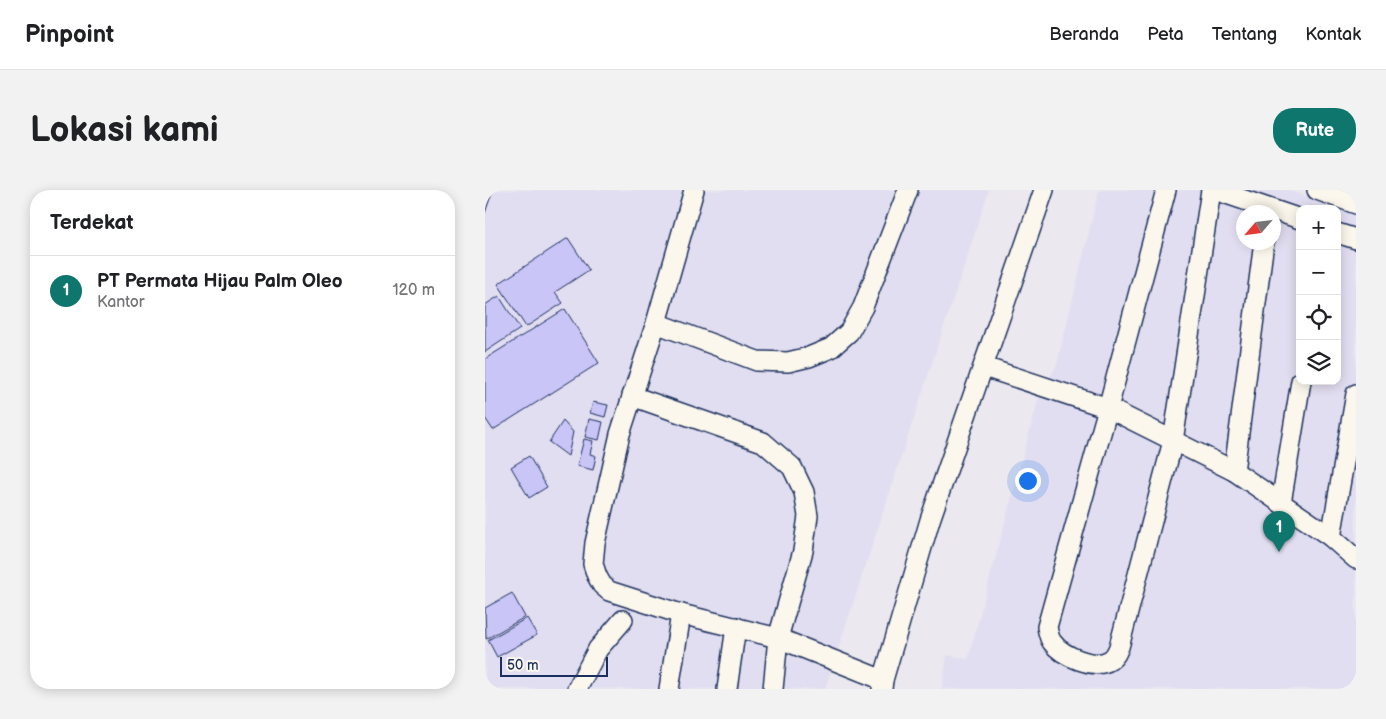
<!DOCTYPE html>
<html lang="id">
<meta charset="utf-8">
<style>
:root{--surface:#fff;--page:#f2f2f2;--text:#202124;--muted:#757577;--line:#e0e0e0;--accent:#0f766e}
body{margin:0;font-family:"Balsamiq Sans",sans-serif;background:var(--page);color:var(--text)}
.controls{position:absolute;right:15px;top:15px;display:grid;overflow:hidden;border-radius:10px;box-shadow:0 2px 12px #0003}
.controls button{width:45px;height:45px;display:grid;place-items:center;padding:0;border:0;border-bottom:1px solid var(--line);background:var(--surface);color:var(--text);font:25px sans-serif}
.compass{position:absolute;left:751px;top:15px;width:45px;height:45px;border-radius:50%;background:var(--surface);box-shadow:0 2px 12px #0003;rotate:242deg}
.scale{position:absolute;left:15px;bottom:12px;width:108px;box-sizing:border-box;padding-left:5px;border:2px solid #1b2f5e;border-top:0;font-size:14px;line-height:18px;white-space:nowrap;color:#1b2f5e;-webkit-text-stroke:4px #fbf7ec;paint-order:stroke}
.you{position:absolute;left:542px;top:290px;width:18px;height:18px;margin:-12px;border:4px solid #fff;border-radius:50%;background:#1a73e8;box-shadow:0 0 0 8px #1a73e833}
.badge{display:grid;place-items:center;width:32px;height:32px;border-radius:50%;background:var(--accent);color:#fff;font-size:16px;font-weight:700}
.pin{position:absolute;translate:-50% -41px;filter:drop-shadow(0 1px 2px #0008)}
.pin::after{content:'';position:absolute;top:26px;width:18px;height:15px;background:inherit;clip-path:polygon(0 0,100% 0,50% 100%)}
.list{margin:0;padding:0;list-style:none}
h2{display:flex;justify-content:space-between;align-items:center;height:65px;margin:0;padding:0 20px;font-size:21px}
h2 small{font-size:16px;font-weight:400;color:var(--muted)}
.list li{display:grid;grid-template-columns:32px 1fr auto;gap:15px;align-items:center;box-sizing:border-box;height:70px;padding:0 20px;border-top:1px solid var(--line)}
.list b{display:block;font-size:19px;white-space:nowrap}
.list p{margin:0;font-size:16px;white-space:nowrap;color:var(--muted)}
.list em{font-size:16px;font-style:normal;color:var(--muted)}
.icon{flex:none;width:28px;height:28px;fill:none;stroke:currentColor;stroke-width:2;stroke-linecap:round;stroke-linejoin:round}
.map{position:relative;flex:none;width:871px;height:499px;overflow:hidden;border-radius:20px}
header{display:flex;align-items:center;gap:30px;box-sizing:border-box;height:70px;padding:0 25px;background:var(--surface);border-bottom:1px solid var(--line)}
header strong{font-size:24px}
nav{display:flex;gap:28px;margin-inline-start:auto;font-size:18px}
.intro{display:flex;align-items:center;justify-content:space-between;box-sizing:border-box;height:120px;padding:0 30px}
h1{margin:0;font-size:35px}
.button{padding:12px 22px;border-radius:20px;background:var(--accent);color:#fff;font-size:18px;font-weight:700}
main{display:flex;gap:30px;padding:0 30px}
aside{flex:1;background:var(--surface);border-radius:20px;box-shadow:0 2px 12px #0003}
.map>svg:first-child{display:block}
.built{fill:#e2def1;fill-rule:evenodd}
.building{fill:#c9c5f7;stroke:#1b2f5e}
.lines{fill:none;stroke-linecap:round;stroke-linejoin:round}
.minor-casing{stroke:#1b2f5e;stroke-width:22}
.minor{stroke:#fbf7ec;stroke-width:19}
</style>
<header>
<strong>Pinpoint</strong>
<nav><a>Beranda</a><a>Peta</a><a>Tentang</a><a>Kontak</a></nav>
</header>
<div class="intro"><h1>Lokasi kami</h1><a class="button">Rute</a></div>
<main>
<aside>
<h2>Terdekat<small></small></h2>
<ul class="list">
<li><span class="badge">1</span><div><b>PT Permata Hijau Palm Oleo</b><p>Kantor</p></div><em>120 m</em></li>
</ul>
</aside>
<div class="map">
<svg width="871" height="499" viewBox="0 0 871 499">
<rect width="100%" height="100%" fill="#ece8ef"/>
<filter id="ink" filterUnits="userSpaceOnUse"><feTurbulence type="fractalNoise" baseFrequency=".02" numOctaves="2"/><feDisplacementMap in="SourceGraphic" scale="10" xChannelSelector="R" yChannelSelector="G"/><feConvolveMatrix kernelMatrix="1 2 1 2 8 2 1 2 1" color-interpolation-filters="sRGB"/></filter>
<g filter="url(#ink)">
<g class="built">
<polygon points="0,0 504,0 340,499 0,499"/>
<path d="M614,0H803L871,23V499H457L462,465L483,469L553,210L572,174ZM815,19H852V191H815ZM758,22H788V52H758Z"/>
</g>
<g class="building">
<polygon points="0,0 8,0 0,23"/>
<polygon points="83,48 104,80 70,102 78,113 41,137 13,94"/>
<polygon points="14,106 35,139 0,162 0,115"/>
<polygon points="80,119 114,173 8,240 0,228 0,169"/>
<polygon points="108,212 123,215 120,227 105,223"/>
<polygon points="104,229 118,232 114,250 100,247"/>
<polygon points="78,231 88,242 83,266 64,252"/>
<polygon points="99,249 108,251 105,264 111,266 108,280 92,276"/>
<polygon points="44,266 62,297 44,308 26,277"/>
<polygon points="27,403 40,427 1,449 0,418"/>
<polygon points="42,428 52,445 12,467 3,450"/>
</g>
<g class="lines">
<g class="minor-casing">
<g id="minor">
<polyline points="209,0 171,133 135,244 110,353 108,374 112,386 117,395 124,401 196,424 293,448 398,490"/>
<path d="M681,0L623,218L562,437C563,442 564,448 567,452C577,466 610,480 625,470C630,467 632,462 634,457L688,251L726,0"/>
<polyline points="730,0 815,29"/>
<polyline points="832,0 871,14"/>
<polyline points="852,43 871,49"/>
<polyline points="171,133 272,171 303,172 324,167 346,158 364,142 378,117 423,0"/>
<polyline points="499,177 623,218 749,281 846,347 871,369"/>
<polyline points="147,206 278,252 307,277 319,302 323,326 318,361 293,448 288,499"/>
<polyline points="749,281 779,52"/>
<polyline points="796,313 816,191"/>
<polyline points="846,347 871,204"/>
<polyline points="92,499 113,459 138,430"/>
<polyline points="184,499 196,424"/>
<polyline points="242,499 251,437"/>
<polyline points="397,499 398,490 445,330 559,0"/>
</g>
</g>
<use href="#minor" class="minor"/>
</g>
</g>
</svg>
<div class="controls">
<button>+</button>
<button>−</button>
<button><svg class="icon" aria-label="locate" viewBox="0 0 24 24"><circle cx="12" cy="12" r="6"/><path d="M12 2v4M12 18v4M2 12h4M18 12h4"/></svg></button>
<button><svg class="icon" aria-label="layers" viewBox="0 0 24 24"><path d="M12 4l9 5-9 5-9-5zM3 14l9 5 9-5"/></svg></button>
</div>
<svg class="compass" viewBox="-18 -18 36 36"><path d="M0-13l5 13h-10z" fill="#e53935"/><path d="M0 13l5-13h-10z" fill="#757577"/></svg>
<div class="scale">50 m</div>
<div class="you"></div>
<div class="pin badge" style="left:794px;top:362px">1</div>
</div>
</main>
